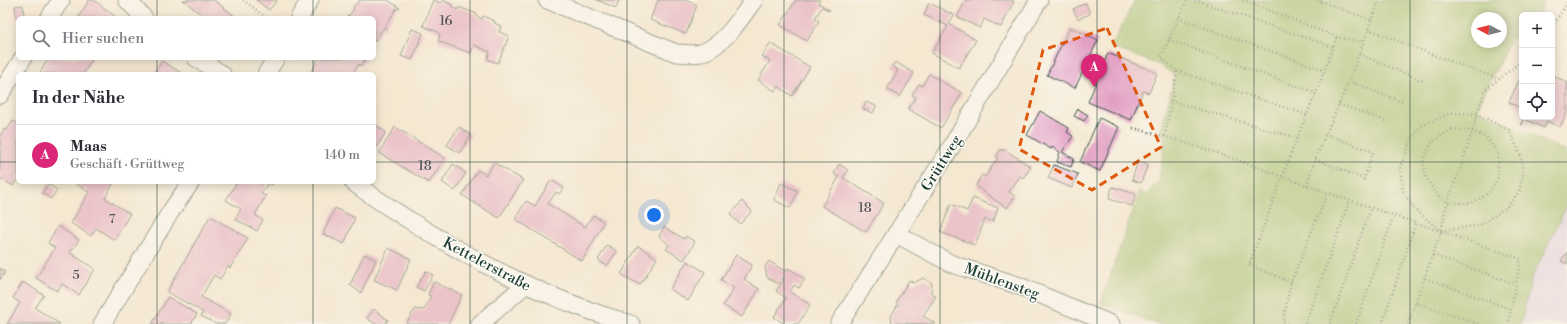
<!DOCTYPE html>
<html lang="de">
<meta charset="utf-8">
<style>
:root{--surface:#fff;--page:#f2f2f3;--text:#2b2b33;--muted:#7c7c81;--line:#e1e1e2;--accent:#db2777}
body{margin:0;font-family:"Libre Bodoni",serif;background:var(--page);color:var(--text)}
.controls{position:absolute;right:12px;top:12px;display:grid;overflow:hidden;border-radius:6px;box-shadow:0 2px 10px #0003}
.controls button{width:36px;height:36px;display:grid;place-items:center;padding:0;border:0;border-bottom:1px solid var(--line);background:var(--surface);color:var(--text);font:20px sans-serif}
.compass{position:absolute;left:1471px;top:12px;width:36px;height:36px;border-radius:50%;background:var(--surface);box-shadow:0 2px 10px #0003;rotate:277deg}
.you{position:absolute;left:654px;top:215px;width:14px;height:14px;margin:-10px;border:3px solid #fff;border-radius:50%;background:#1a73e8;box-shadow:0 0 0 6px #1a73e833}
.badge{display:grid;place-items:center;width:26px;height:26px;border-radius:50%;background:var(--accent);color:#fff;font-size:13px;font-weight:700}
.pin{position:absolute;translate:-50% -33px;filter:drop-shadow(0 1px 2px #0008)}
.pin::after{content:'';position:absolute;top:21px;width:14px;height:12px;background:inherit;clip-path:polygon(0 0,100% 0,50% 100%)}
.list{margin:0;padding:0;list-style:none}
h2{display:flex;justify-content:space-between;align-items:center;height:52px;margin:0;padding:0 16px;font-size:17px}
h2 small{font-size:13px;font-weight:400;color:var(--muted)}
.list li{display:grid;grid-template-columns:26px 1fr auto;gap:12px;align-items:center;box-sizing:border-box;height:60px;padding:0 16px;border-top:1px solid var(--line)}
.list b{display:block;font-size:15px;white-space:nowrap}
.list p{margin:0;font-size:13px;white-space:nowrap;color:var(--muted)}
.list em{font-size:13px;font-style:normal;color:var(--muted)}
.icon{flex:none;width:22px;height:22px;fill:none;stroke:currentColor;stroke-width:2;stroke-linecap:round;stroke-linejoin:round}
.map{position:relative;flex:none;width:1567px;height:324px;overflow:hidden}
.search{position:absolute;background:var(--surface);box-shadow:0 2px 10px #0003;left:16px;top:16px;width:360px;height:44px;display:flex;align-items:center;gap:10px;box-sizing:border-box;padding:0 14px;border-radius:6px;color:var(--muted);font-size:15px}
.panel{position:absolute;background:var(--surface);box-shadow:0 2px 10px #0003;left:16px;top:72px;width:360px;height:112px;border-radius:6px}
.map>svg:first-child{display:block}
.built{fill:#e3d3f2}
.green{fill:#9bc06a;stroke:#5d7e4f;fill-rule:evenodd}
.building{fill:#e099c0}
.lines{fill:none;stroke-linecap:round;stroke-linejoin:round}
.street-casing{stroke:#3f574c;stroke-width:19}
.path{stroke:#3f574c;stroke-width:2.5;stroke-dasharray:1 3;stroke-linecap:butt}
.street{stroke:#fff;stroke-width:17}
.marked{fill:none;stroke:#de580e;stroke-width:3;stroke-dasharray:8 5;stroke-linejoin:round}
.grid{fill:none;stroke:#1f3d34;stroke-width:1;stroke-opacity:0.55}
.labels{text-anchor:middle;stroke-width:3;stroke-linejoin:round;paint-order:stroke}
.number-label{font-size:13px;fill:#4f5457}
.street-label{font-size:15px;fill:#1f3d34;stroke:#fdfcf7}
</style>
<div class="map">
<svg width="1567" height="324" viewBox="0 0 1567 324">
<rect width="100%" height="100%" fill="#fdfcf7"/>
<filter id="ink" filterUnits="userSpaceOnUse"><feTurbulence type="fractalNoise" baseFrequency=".025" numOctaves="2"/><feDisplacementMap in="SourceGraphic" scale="8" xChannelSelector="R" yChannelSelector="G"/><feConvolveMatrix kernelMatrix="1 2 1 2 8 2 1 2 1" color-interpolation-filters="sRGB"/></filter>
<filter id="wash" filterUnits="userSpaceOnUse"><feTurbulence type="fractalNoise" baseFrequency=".012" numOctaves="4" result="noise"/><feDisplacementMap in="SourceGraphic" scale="16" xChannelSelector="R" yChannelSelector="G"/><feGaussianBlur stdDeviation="0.9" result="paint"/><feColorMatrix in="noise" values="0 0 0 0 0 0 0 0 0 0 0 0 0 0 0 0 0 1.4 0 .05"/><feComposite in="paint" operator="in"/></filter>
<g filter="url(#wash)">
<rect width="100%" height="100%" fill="#f4e8d1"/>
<polygon class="built" points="1567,205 1567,324 1521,324 1531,280"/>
<path class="green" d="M1135,0H1544L1538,15H1522V35L1511,38L1477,109L1567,152V205L1531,280L1521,324H1157L1101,303L1139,192L1146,194L1159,181L1165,139L1161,129L1175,76L1162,66L1111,47ZM1477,18H1501V42H1477Z"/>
<g id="blocks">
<g class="building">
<polygon points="89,0 94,0 117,18 78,18"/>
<polygon points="183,0 214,0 237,18 206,18"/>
<polygon points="256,0 277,0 269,10"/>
<polygon points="360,0 388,0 400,8 399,9 397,8 385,26 387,27 386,29 384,27 374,42 374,18 346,18 348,15 349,16 354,8 353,7"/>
<polygon points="433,0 441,3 442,0 453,5 452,7 458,10 459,7 477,14 476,16 482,19 483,16 495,21 494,23 501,26 499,32 509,36 498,63 487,59 490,52 474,45 471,53 454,47 438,41 440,35 438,32 423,26"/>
<polygon points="597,0 619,0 616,8"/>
<polygon points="658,0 685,0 697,5 686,34 650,20"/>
<polygon points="796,0 820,0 818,3 830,10 829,11 822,7 815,18 819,21 807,41 780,25"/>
<polygon points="966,0 1011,0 1014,1 1001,27 984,19 980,28 957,17"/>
<polygon points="929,3 954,15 949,24 976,40 959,68 932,53 948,26 924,15"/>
<polygon points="1086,3 1090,14 1078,19 1073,9"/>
<polygon points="23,5 24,17 16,18 15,6"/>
<polygon points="1070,27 1098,40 1075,88 1047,75"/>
<polygon points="412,29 423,33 412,60 401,56"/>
<polygon points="770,43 810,67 792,96 778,86 775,91 758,80 770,61 762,56"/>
<polygon points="1108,53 1157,73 1149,93 1143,91 1131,120 1088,102"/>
<polygon points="49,58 93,58 83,74 39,74"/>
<polygon points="320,58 366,58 361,66 359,64 352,74 308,74 309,72 310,73 316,64 315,63"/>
<polygon points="162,61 183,74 154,74"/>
<polygon points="895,62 914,73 900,97 887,89 898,70 892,66"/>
<polygon points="929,74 962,93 941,128 908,109 916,97 912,95 919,84 922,86"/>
<polygon points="1522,74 1522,109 1509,102"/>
<polygon points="1552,75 1567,82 1567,112 1560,127 1547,121 1544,128 1525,119 1522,125 1521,124 1524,117 1552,117"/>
<polygon points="866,102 876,106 873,113 863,109"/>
<polygon points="1078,109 1088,115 1084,121 1074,116"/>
<polygon points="1040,111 1069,128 1067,132 1073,136 1062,152 1074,159 1071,167 1057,162 1060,152 1052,147 1051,149 1027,135"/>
<polygon points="1099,118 1119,127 1100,171 1080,162"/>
<polygon points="13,121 18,124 18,178 13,186 2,179 0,181 0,136 4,129 7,130"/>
<polygon points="374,124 386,132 374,151"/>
<polygon points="395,127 445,158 429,183 379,153"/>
<polygon points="459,127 471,135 459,153 447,145"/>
<polygon points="1001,149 1003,151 1004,149 1031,167 1023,178 1020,176 1009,192 1015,196 1007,208 978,188 978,187 976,185 982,175 985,177 998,158 996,157"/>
<polygon points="1138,161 1148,164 1141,183 1132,180"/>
<polygon points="494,163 523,180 499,218 462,195 478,170 486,175"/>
<polygon points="453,164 466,173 455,191 442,182"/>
<polygon points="839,164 848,170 843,178 884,203 866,232 822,206 839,177 834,174"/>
<polygon points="1054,165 1078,174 1072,188 1048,178"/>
<polygon points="551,180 564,188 559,194 556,192 548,204 585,227 593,215 604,222 582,261 515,219 526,201 535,206"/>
<polygon points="73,182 110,182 113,184 105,198 130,214 114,240 96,228 91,236 71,223 89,192"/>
<polygon points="237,182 271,182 273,183 272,185 268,183 261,194 266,196 255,215 263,220 257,231 235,219 241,209 226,200"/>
<polygon points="781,183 798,191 790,208 774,200"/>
<polygon points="48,184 57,190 51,199 42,193"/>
<polygon points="1112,187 1136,194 1132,206 1109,199"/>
<polygon points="973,198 998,208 993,222 985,219 975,245 940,232 951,204 967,211"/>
<polygon points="742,201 752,211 740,224 730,215"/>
<polygon points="335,208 355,218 344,244 323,234"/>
<polygon points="210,216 248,238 230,268 228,266 220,279 214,275 201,297 231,314 225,324 216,324 201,316 203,312 167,292"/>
<polygon points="58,226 79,240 70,253 95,269 79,295 62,284 57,291 36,278 55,248 48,243"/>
<polygon points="664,227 684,239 686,236 695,242 684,260 666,249 669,245 659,236"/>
<polygon points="607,245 617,251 607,266 598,260"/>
<polygon points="638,246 657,258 640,285 621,274"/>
<polygon points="388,248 411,259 397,290 374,280"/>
<polygon points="1567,252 1567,264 1561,261"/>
<polygon points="364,254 376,260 361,293 350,285"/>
<polygon points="736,255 752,265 744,279 759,289 742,317 723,305 734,288 721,280"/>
<polygon points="687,261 705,272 688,301 670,289"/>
<polygon points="769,261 786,272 788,268 805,279 799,288 794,285 790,292 810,305 798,324 785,324 774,317 786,298 776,291 784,279 782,278 778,284 767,277 765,267"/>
<polygon points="0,268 5,272 0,280"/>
<polygon points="426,271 433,275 424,291 416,287"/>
<polygon points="923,278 932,283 931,293 936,296 923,316 936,324 892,323 891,316 898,304 896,302 909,280 914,283"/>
<polygon points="23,282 44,295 35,308 60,324 7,324 20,303 13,298"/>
<polygon points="434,282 462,295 448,324 406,324 415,309 424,310 431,296 428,295"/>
<polygon points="168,297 197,314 191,324 152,324"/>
<polygon points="374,309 388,320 385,324 375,324 367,318"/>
</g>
</g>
</g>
<g filter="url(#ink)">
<use href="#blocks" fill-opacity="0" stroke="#3f574c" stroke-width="1"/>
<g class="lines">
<g class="street-casing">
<g id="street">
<polyline points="127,0 144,18"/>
<path d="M547,0L676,53C684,53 694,55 701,53C723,46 741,18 754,0"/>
<polyline points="49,18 61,0"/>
<polyline points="299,18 310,0"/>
<polyline points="196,58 222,74"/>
<polyline points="266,74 276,58"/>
<polyline points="0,95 23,58"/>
<path d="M353,182C371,196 390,208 409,220C478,264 552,301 631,324"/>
<polyline points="896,234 952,264 1017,285 1111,324"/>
<polyline points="102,324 171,211 191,182"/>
<polyline points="480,324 525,285"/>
<polyline points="839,324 950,149 1039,0"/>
</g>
</g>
<g class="path">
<polyline points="243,0 267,18"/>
<polyline points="1195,0 1333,47"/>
<polyline points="1243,0 1337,37 1363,42"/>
<polyline points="1317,0 1371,20"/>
<polyline points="1178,18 1324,70"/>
<polyline points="1552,27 1567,3"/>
<polyline points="1368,29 1433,55 1499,79"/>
<polyline points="1169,40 1316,93"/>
<polyline points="1359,54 1423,81"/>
<polyline points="1177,71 1307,115"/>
<polyline points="1349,81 1402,102"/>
<polyline points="1170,101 1297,138"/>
<polyline points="1339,104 1388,122"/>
<polygon points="1452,113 1477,114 1509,130 1521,156 1523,173 1519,192 1505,209 1480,225 1441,231 1414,209 1403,191 1400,167 1410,143 1421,126"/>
<path d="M1133,128C1193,143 1251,165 1309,186C1379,211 1450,234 1521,259L1508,324"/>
<polygon points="1452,129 1472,131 1487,138 1498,153 1498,177 1489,193 1471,203 1447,203 1434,191 1426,178 1423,160 1433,141"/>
<polyline points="1165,136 1177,71 1161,57 1187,0"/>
<polyline points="1315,159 1364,179 1373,152 1326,134"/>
<polyline points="1307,185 1315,159 1349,81 1379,0"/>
<polyline points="1433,255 1516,284"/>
<polyline points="1425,278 1511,309"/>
<polyline points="1291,282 1249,265 1297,138 1316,93 1337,37"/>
<polyline points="1416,303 1479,324"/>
<polyline points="1288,324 1283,322 1291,282 1328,192"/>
<polyline points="1305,324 1350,200"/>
<polyline points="1330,324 1371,207"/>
<polyline points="1356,324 1394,215"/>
<polyline points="1382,324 1416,223"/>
<polyline points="1408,324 1441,231 1447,203 1461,167 1485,90 1522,61"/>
</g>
<use href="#street" class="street"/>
</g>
</g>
<path d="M0 0H1567V324H0ZM1107,28L1161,147L1092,190L1019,149L1043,50Z" fill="#f4e8d1" fill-opacity=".55" fill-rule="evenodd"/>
<path class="marked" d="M1107,28L1161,147L1092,190L1019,149L1043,50Z"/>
<path class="grid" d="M157,0V18M313,0V18M470,0V324M627,0V324M784,0V324M940,0V324M1097,0V324M1254,0V324M1410,0V324M157,58V74M313,58V74M0,162H18M374,162H1567M157,182V324M313,182V324"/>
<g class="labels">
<g class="number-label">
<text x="446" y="25">16</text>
<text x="425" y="170">18</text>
<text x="865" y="212">18</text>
<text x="112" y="223">7</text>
<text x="76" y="279">5</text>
</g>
<g class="street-label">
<text transform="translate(941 163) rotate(-58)" y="5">Grüttweg</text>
<text transform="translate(487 264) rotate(28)" y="5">Kettelerstraße</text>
<text transform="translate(1002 281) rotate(20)" y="5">Mühlensteg</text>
</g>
</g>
</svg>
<div class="controls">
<button>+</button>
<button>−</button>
<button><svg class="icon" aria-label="locate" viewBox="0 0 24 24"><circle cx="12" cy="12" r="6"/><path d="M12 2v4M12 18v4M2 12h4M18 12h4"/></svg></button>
</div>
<svg class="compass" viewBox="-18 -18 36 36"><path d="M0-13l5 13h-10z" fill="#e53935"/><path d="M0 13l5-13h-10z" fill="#7c7c81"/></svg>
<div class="you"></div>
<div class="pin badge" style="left:1094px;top:87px">A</div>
<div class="search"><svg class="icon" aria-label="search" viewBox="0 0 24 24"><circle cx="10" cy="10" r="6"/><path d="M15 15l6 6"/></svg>Hier suchen</div>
<section class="panel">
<h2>In der Nähe<small></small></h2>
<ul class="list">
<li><span class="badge">A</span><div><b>Maas</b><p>Geschäft · Grüttweg</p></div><em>140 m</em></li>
</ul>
</section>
</div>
